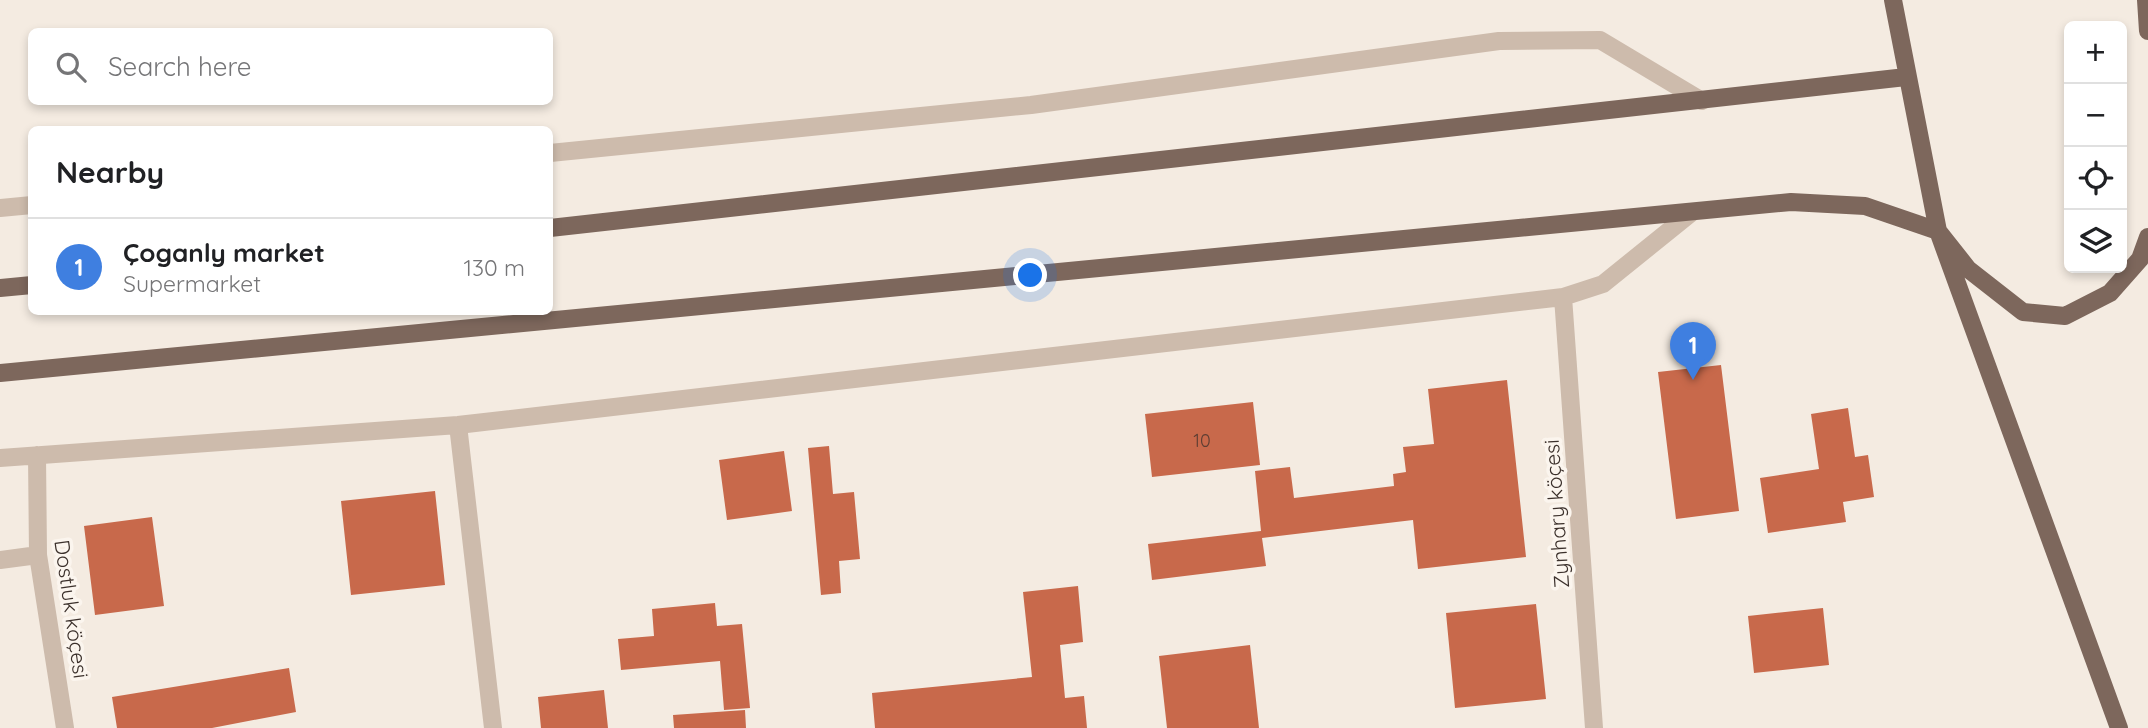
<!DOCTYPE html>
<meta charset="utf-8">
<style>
body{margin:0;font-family:Quicksand,sans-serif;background:#f6f6f6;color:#202124}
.controls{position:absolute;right:21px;top:21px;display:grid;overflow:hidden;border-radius:10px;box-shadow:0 4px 10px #0003}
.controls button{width:63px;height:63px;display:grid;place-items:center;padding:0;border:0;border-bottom:2px solid #e0e0e0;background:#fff;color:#202124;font:35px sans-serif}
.you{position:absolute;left:1031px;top:276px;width:24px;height:24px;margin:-18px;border:5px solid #fff;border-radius:50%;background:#1a73e8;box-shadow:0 0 0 10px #1a73e833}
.badge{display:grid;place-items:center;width:46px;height:46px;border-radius:50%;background:#1a73e8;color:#fff;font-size:23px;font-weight:700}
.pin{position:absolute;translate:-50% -58px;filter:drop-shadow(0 2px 4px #0008)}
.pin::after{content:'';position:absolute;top:37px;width:24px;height:21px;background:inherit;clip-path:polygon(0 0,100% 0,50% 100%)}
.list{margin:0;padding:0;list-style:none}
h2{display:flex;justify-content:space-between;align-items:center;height:91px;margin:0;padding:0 28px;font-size:30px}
h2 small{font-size:23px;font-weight:400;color:#757577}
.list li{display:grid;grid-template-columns:46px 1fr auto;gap:21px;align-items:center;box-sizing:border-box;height:98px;padding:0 28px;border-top:2px solid #e0e0e0}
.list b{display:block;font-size:26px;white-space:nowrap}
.list p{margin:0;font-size:23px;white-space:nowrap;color:#757577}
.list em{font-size:23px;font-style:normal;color:#757577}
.icon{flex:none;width:38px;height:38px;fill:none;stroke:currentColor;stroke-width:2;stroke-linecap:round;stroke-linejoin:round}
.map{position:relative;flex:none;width:2148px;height:728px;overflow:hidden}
.search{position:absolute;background:#fff;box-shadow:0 4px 10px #0003;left:28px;top:28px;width:525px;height:77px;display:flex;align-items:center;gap:18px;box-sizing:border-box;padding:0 24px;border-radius:10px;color:#757577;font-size:26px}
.panel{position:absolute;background:#fff;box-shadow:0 4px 10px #0003;left:28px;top:126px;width:525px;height:189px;border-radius:10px}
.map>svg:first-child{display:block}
</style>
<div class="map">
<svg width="2148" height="728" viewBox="0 0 2148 728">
<rect width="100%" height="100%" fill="#f4ebe1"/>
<path fill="#c8694b" d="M 1721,365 L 1739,511 L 1676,519 L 1658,372 Z
M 1507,380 L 1526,557 L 1418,569 L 1413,520 L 1262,538 L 1266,566 L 1152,580 L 1148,544 L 1261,531 L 1255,471 L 1290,467 L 1294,498 L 1394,486 L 1393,474 L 1406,472 L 1403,447 L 1434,444 L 1428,389 Z
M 1253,402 L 1260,465 L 1152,477 L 1145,414 Z
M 1848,408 L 1855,457 L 1868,455 L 1874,497 L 1843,502 L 1846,522 L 1768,533 L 1760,478 L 1819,469 L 1811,414 Z
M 829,446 L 833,494 L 854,492 L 860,559 L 839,561 L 841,593 L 821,595 L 808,448 Z
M 784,451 L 792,511 L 727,520 L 719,460 Z
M 435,491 L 445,585 L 351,595 L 341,501 Z
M 152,517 L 164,606 L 95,615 L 84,526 Z
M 1078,586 L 1083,642 L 1060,645 L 1065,698 L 1084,696 L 1087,728 L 875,728 L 872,693 L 1032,677 L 1023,592 Z
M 715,603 L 717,626 L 742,624 L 750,708 L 724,710 L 720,661 L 621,670 L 618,639 L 654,636 L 652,609 Z
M 1536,604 L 1546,699 L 1455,708 L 1446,613 Z
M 1823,608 L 1829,665 L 1754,673 L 1748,616 Z
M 1250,645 L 1259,728 L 1167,728 L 1159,656 Z
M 289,668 L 296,712 L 212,728 L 117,728 L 112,697 Z
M 604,690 L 608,728 L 541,728 L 538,697 Z
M 745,710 L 746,728 L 674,728 L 673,715 Z"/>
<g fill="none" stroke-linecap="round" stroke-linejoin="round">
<path stroke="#cdbbac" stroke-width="18" d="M 550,153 L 1031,105 L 1499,41 L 1600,40 L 1702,101
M 0,208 L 32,205
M 1563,297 L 1594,728
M 458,425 L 493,728
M 37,455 L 38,555 L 65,728
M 0,458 L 458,425 L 1563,297 L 1603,284 L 1691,213
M 0,560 L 38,555"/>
<path stroke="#7d675c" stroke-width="18" d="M 1893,0 L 1938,231 L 2119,728
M 2146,0 L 2148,31
M 550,228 L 1906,77
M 0,288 L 32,285
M 0,373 L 1791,202 L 1865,206 L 1938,231 L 1968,269 L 2023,312 L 2065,316 L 2110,293 L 2140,259 L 2148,237"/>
</g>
<g text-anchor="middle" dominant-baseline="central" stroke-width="7" stroke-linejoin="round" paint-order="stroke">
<g font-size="18" fill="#5e3e33">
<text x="1202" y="440">10</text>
</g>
<g font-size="21" fill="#3b302b" stroke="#fbf5ee">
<text transform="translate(1556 514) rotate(-94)">Zynhary köçesi</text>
<text transform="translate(72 609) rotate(82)">Dostluk köçesi</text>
</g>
</g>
</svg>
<div class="controls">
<button>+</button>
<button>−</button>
<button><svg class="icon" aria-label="locate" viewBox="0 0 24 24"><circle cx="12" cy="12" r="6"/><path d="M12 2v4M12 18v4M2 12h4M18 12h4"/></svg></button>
<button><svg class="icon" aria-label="layers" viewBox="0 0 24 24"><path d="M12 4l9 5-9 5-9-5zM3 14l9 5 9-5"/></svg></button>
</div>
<div class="you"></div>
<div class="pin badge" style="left:1693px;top:380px;background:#3f7fe0">1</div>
<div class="search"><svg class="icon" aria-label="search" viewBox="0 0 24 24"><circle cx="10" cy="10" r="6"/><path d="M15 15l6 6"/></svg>Search here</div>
<section class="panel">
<h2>Nearby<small></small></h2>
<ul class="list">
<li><span class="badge" style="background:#3f7fe0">1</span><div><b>Çoganly market</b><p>Supermarket</p></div><em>130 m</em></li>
</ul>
</section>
</div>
